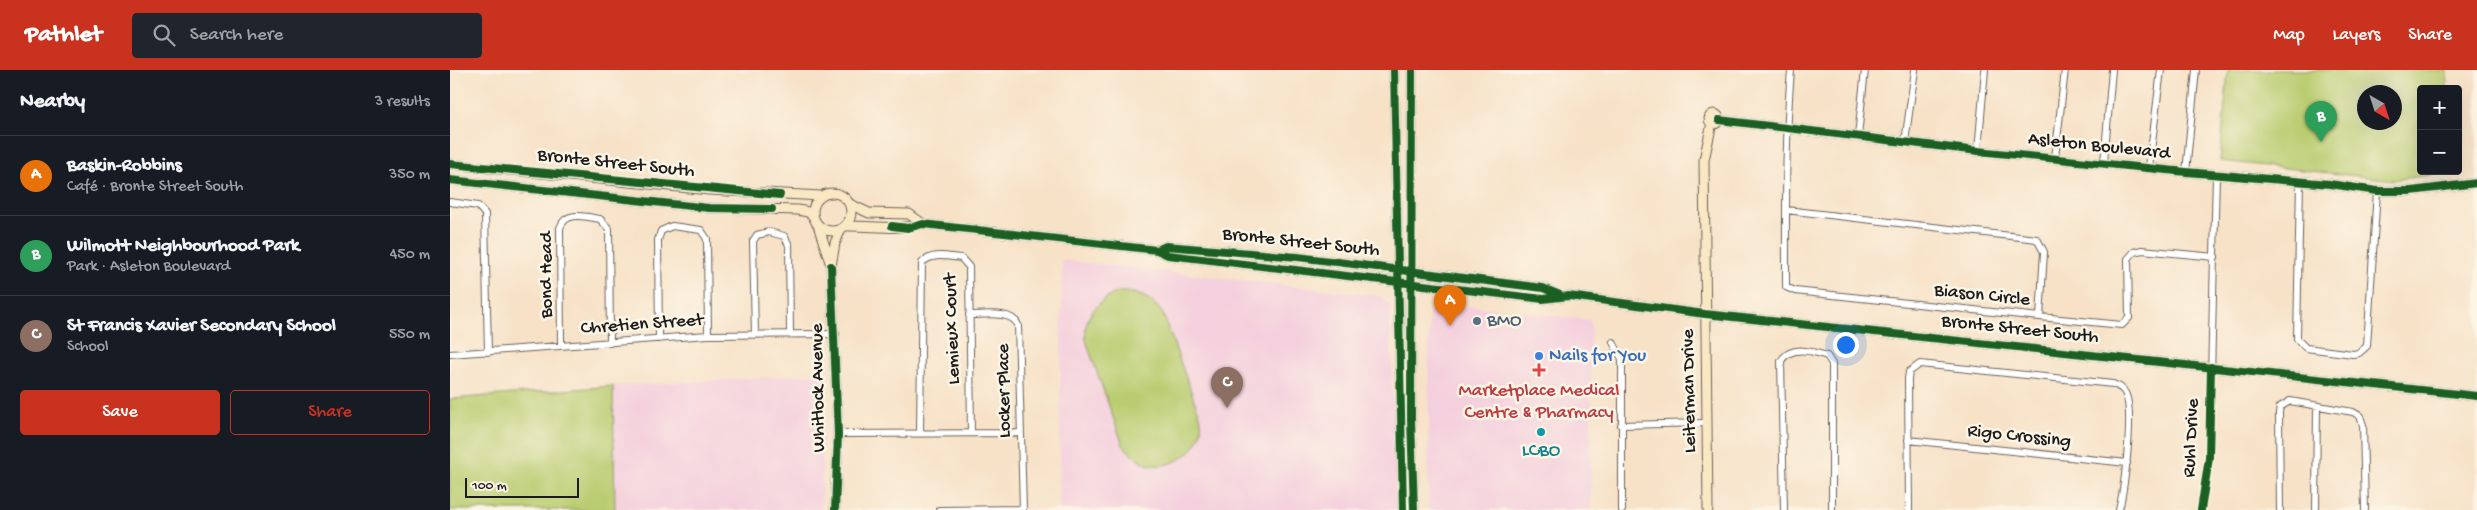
<!DOCTYPE html>
<meta charset="utf-8">
<style>
body{margin:0;font-family:"Gochi Hand",sans-serif;background:#20242c;color:#f1f3f6}
.controls{position:absolute;right:15px;top:15px;display:grid;overflow:hidden;border-radius:5px;box-shadow:0 5px 20px #0002}
.controls button{width:45px;height:45px;display:grid;place-items:center;padding:0;border:0;border-bottom:1px solid #363941;background:#171b24;color:#f1f3f6;font:25px sans-serif}
.compass{position:absolute;left:1907px;top:15px;width:45px;height:45px;border-radius:50%;background:#171b24;box-shadow:0 5px 20px #0002;rotate:141deg}
.scale{position:absolute;left:15px;bottom:12px;width:114px;box-sizing:border-box;padding-left:5px;border:2px solid #1c1c1c;border-top:0;font-size:14px;line-height:18px;white-space:nowrap;color:#1c1c1c;-webkit-text-stroke:4px #fcf5e5;paint-order:stroke}
.you{position:absolute;left:1395px;top:274px;width:18px;height:18px;margin:-12px;border:4px solid #fff;border-radius:50%;background:#1a73e8;box-shadow:0 0 0 8px #1a73e833}
.badge{display:grid;place-items:center;width:32px;height:32px;border-radius:50%;background:#c8321e;color:#fff;font-size:16px;font-weight:700}
.pin{position:absolute;translate:-50% -41px;filter:drop-shadow(0 1px 2px #0008)}
.pin::after{content:'';position:absolute;top:26px;width:18px;height:15px;background:inherit;clip-path:polygon(0 0,100% 0,50% 100%)}
.list{margin:0;padding:0;list-style:none}
h2{display:flex;justify-content:space-between;align-items:center;height:65px;margin:0;padding:0 20px;font-size:21px}
h2 small{font-size:16px;font-weight:400;color:#9ea1a6}
.list li{display:grid;grid-template-columns:32px 1fr auto;gap:15px;align-items:center;box-sizing:border-box;height:80px;padding:0 20px;border-top:1px solid #363941}
.list b{display:block;font-size:19px;white-space:nowrap}
.list p{margin:0;font-size:16px;white-space:nowrap;color:#9ea1a6}
.list em{font-size:16px;font-style:normal;color:#9ea1a6}
.actions{display:flex;gap:10px;padding:15px 20px}
.actions a{flex:1;padding:11px 0;border:1px solid #c8321e;border-radius:5px;text-align:center;font-size:18px;color:#c8321e}
.actions .main{background:#c8321e;color:#fff}
.icon{flex:none;width:28px;height:28px;fill:none;stroke:currentColor;stroke-width:2;stroke-linecap:round;stroke-linejoin:round}
.map{position:relative;flex:none;width:2027px;height:440px;overflow:hidden}
header{display:flex;align-items:center;gap:30px;box-sizing:border-box;height:70px;padding:0 25px;background:#c8321e;color:#fff}
header strong{font-size:24px}
nav{display:flex;gap:28px;margin-inline-start:auto;font-size:18px}
.search{width:350px;height:45px;background:#20242c;display:flex;align-items:center;gap:12px;box-sizing:border-box;padding:0 18px;border-radius:5px;color:#9ea1a6;font-size:19px}
main{display:flex}
aside{flex:1;background:#171b24}
.map>svg:first-child{display:block}
</style>
<header>
<strong>Pathlet</strong>
<div class="search"><svg class="icon" aria-label="search" viewBox="0 0 24 24"><circle cx="10" cy="10" r="6"/><path d="M15 15l6 6"/></svg>Search here</div>
<nav><a>Map</a><a>Layers</a><a>Share</a></nav>
</header>
<main>
<aside>
<h2>Nearby<small>3 results</small></h2>
<ul class="list">
<li><span class="badge" style="background:#e8710a">A</span><div><b>Baskin-Robbins</b><p>Café · Bronte Street South</p></div><em>350 m</em></li>
<li><span class="badge" style="background:#2e9e5b">B</span><div><b>Wilmott Neighbourhood Park</b><p>Park · Asleton Boulevard</p></div><em>450 m</em></li>
<li><span class="badge" style="background:#8d6e63">C</span><div><b>St Francis Xavier Secondary School</b><p>School</p></div><em>550 m</em></li>
</ul>
<div class="actions"><a class="main">Save</a><a>Share</a></div>
</aside>
<div class="map">
<svg width="2027" height="440" viewBox="0 0 2027 440">
<rect width="100%" height="100%" fill="#fcf5e5"/>
<filter id="ink" filterUnits="userSpaceOnUse"><feTurbulence type="fractalNoise" baseFrequency=".02" numOctaves="2"/><feDisplacementMap in="SourceGraphic" scale="10" xChannelSelector="R" yChannelSelector="G"/><feConvolveMatrix kernelMatrix="1 2 1 2 8 2 1 2 1" color-interpolation-filters="sRGB"/></filter>
<filter id="wash" filterUnits="userSpaceOnUse"><feTurbulence type="fractalNoise" baseFrequency=".0096" numOctaves="4" result="noise"/><feDisplacementMap in="SourceGraphic" scale="20" xChannelSelector="R" yChannelSelector="G"/><feGaussianBlur stdDeviation="1.12" result="paint"/><feColorMatrix in="noise" values="0 0 0 0 0 0 0 0 0 0 0 0 0 0 0 0 0 1.4 0 .05"/><feComposite in="paint" operator="in"/></filter>
<g filter="url(#wash)">
<rect width="100%" height="100%" fill="#f7e2c8"/>
<path fill="#f4cfdd" d="M 612,190 L 931,226 L 940,236 L 946,440 L 609,440 Z
M 989,232 L 1141,250 L 1141,440 L 978,440 L 979,241 Z
M 375,304 L 371,440 L 165,440 L 163,316 Z"/>
<path fill="#b9cc6f" stroke="#6a7446" fill-rule="evenodd" d="M 1778,0 L 1997,0 L 1997,19 L 1971,19 L 1971,101 L 1995,101 L 1995,103 L 1944,110 L 1770,91 ZM 1944,22 L 1944,52 L 1914,52 L 1914,22 Z
M 668,222 C 687,221 702,228 713,244 L 750,346 C 759,375 725,402 697,394 C 687,390 680,383 673,375 L 638,277 C 629,251 645,232 668,222 Z
M 163,316 L 165,440 L 0,440 L 0,329 Z"/>
</g>
<g filter="url(#ink)">
<g fill="none" stroke-linecap="round" stroke-linejoin="round">
<defs>
<path id="street" d="M 1408,66 L 1415,0
M 1455,72 L 1465,0
M 1528,81 L 1535,0
M 1605,88 L 1615,0
M 1654,92 L 1662,0
M 1699,97 L 1711,0
M 1736,102 L 1746,0
M 1850,112 L 1847,269 L 1856,278 L 1903,284 L 1909,283 L 1917,276 L 1927,121
M 0,132 L 28,136 L 35,144 L 38,282
M 1336,140 L 1587,169 L 1594,182 L 1590,247 L 1345,221 L 1336,217 C 1336,145 1335,72 1341,0
M 519,245 C 534,245 562,240 568,255 L 573,440
M 1590,247 L 1672,255 L 1679,248 L 1678,189 L 1684,182 L 1692,180 L 1765,187
M 305,265 L 303,171 L 307,165 L 319,162 L 334,166 L 339,175 L 340,264
M 209,269 L 208,170 L 211,161 L 222,156 L 251,160 L 257,169 L 258,265
M 1163,272 L 1172,289 L 1172,440
M 111,276 L 110,158 C 116,140 136,147 150,149 L 159,159 L 160,273
M 0,284 L 258,265 L 386,264
M 1171,355 L 1256,353
M 470,363 L 472,193 C 482,182 498,187 511,188 L 519,197 L 521,363
M 388,364 L 571,363
M 1458,370 L 1677,393
M 489,440 L 573,439
M 1334,440 L 1331,291 C 1341,275 1362,281 1377,286 L 1382,294 L 1382,440
M 1459,440 L 1458,309 L 1459,302 L 1470,294 L 1663,314 C 1668,316 1673,318 1675,323 C 1685,340 1674,419 1669,440
M 1751,440 L 1759,388 L 1766,105
M 1830,440 L 1829,342 L 1830,337 L 1840,331 L 1903,342 L 1910,346 L 1913,355 L 1915,440
M 1866,440 L 1867,336"/>
<path id="secondary" d="M 944,0 L 953,440
M 962,0 L 961,349 L 964,440
M1259 49a5 5 0 1 1 10 0a5 5 0 1 1-10 0Z
M 1269,50 L 1528,81 L 1736,102 L 1880,114 L 1927,121 L 1961,121 L 2027,113
M 0,94 L 259,120 L 371,126
M 0,110 L 259,138 L 348,140 L 358,142 L 363,146
M363 142a19 19 0 1 1 38 0a19 19 0 1 1-38 0Z
M 400,134 L 419,143 L 459,144 L 473,154
M 368,155 L 380,192
M 395,156 C 420,155 448,161 473,154 L 707,180 L 718,185 L 1093,229 L 1119,226 L 1255,244 L 2027,326
M 707,180 L 716,176 L 848,187 L 1093,218 L 1109,225
M 385,440 L 388,364 L 381,196 L 385,173 L 391,159
M 1258,440 L 1254,90 L 1262,53"/>
</defs>
<use href="#street" stroke="#696158" stroke-width="8"/>
<use href="#secondary" stroke="#696158" stroke-width="11"/>
<use href="#street" stroke="#fff" stroke-width="6"/>
<use href="#secondary" stroke="#fae7c3" stroke-width="9"/>
<defs>
<path id="cycleway" d="M 944,0 L 953,440
M 962,0 L 961,349 L 964,440
M 1269,50 L 1528,81 L 1736,102 L 1880,114 L 1927,121 L 1961,121 L 2027,113
M 0,94 L 330,125
M 0,110 L 259,138 L 322,139
M 442,156 L 458,158 L 473,154 L 707,180 L 718,185 L 1093,229 L 1119,226 L 1255,244 L 2027,326
M 707,180 L 716,176 L 848,187 L 1093,218 L 1110,225
M 381,196 L 388,364 L 385,440
M 1751,440 L 1759,388 L 1761,297"/>
</defs>
<use href="#cycleway" stroke="#fcf5e5" stroke-width="11"/>
<use href="#cycleway" stroke="#1b5e20" stroke-width="8"/>
</g>
</g>
<circle fill="#5c6f8a" stroke="#fcf5e5" stroke-width="2" cx="1027" cy="251" r="5"/>
<circle fill="#3f7fe0" stroke="#fcf5e5" stroke-width="2" cx="1089" cy="286" r="5"/>
<path fill="#e0444e" stroke="#fcf5e5" stroke-width="2" d="M1086.5 292.5h5v5h5v5h-5v5h-5v-5h-5v-5h5z"/>
<circle fill="#0f9aa8" stroke="#fcf5e5" stroke-width="2" cx="1091" cy="362" r="5"/>
<g text-anchor="middle" dominant-baseline="central" stroke-width="5" stroke-linejoin="round" paint-order="stroke">
<g font-size="19" fill="#1c1c1c" stroke="#fcf5e5">
<text transform="translate(1649 77) rotate(6)">Asleton Boulevard</text>
<text transform="translate(166 94) rotate(6)">Bronte Street South</text>
<text transform="translate(851 173) rotate(6)">Bronte Street South</text>
<text transform="translate(97 205) rotate(-90)">Bond Head</text>
<text transform="translate(1532 226) rotate(6)">Biason Circle</text>
<text transform="translate(192 255) rotate(-4)">Chretien Street</text>
<text transform="translate(503 259) rotate(-92)">Lemieux Court</text>
<text transform="translate(1570 260) rotate(6)">Bronte Street South</text>
<text transform="translate(369 318) rotate(-91)">Whitlock Avenue</text>
<text transform="translate(555 321) rotate(-91)">Locker Place</text>
<text transform="translate(1240 321) rotate(-91)">Leiterman Drive</text>
<text transform="translate(1569 367) rotate(6)">Rigo Crossing</text>
<text transform="translate(1742 368) rotate(-87)">Ruhl Drive</text>
</g>
<g font-size="19" fill="#4e5e75" stroke="#fcf5e5" text-anchor="start">
<text x="1037" y="251">BMO</text>
</g>
<g font-size="19" fill="#366cbe" stroke="#fcf5e5" text-anchor="start">
<text x="1099" y="286">Nails for You</text>
</g>
<g font-size="19" fill="#be3a42" stroke="#fcf5e5">
<text x="1089" y="321">Marketplace Medical<tspan x="1089" dy="22">Centre &amp; Pharmacy</tspan></text>
</g>
<g font-size="19" fill="#0d838f" stroke="#fcf5e5">
<text x="1091" y="381">LCBO</text>
</g>
</g>
</svg>
<div class="controls">
<button>+</button>
<button>−</button>
</div>
<svg class="compass" viewBox="-18 -18 36 36"><path d="M0-13l5 13h-10z" fill="#e53935"/><path d="M0 13l5-13h-10z" fill="#9ea1a6"/></svg>
<div class="scale">100 m</div>
<div class="you"></div>
<div class="pin badge" style="left:1000px;top:256px;background:#e8710a">A</div>
<div class="pin badge" style="left:1871px;top:72px;background:#2e9e5b">B</div>
<div class="pin badge" style="left:777px;top:338px;background:#8d6e63">C</div>
</div>
</main>
